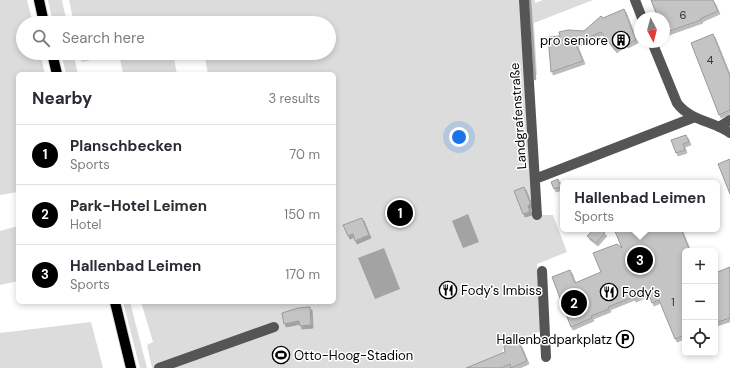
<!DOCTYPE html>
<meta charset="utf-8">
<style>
body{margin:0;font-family:"DM Sans",sans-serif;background:#f7f7f7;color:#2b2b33}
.controls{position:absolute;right:12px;bottom:12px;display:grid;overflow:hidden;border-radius:6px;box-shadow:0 2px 6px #0003}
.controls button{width:36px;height:36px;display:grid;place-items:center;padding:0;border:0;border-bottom:1px solid #e1e1e2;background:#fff;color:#2b2b33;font:20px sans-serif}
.compass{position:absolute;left:634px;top:12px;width:36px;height:36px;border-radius:50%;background:#fff;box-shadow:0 2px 6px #0003;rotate:173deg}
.you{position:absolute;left:459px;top:137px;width:14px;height:14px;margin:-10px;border:3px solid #fff;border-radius:50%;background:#1a73e8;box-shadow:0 0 0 6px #1a73e833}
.badge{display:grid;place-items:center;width:26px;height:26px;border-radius:50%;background:#000;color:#fff;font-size:13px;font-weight:700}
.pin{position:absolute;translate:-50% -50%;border:2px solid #fff;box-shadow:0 1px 4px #0006}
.popup{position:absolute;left:560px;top:180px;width:160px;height:52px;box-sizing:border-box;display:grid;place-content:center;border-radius:6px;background:#fff;filter:drop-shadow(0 1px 3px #0005);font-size:13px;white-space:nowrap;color:#7c7c81}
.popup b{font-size:15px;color:#2b2b33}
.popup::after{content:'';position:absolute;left:50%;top:100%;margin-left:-8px;border:8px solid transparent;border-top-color:#fff}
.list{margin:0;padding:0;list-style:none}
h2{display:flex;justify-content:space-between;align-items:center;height:52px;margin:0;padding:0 16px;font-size:17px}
h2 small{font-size:13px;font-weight:400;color:#7c7c81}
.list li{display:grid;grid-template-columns:26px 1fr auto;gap:12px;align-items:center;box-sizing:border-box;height:60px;padding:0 16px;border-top:1px solid #e1e1e2}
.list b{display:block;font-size:15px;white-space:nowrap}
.list p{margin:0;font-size:13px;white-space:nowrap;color:#7c7c81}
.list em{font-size:13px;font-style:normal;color:#7c7c81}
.icon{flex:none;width:22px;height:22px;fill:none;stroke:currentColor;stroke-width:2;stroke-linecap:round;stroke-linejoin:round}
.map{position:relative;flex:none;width:730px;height:368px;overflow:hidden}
.search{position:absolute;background:#fff;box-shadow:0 2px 6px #0003;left:16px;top:16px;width:320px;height:44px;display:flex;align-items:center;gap:10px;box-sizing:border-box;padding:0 14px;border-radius:22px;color:#7c7c81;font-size:15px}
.panel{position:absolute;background:#fff;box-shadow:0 2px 6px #0003;left:16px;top:72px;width:320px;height:232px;border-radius:6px}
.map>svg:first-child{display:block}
</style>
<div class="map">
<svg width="730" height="368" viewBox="0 0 730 368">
<defs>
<filter id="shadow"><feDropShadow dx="2" dy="3" stdDeviation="0" flood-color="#0004"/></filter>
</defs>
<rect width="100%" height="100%" fill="#fff"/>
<path fill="#dcdcdc" d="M 0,0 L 27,0 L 33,23 L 23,23 L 23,53 L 40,53 L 45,74 L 18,74 L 18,197 L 17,192 L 0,195 Z
M 48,0 L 62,0 L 67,23 L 53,23 Z
M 69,0 L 535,0 L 535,3 L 543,0 L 593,0 L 534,23 L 537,75 L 524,74 L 535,215 L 553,215 L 567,252 L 537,264 L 541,331 L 504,346 L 502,353 L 465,368 L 152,368 L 147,345 L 153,342 L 141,302 L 334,302 L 334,74 L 208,74 L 204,53 L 329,53 L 329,23 L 74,23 Z
M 61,53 L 73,53 L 78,74 L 66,74 Z
M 80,53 L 173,53 L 177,74 L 123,74 L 119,54 L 82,62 Z
M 18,226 L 18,281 L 0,285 L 0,231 Z
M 123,302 L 130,302 L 147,368 L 140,368 Z
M 91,322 L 103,368 L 0,368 L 0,333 Z"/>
<path fill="#a3a3a3" d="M 468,214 L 479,242 L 463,248 L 452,221 Z
M 384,248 L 400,289 L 375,299 L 358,258 Z"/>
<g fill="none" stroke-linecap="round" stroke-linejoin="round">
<path stroke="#a3a3a3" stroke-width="2.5" d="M 530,0 L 535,79"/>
</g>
<path fill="#c4c4c4" stroke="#999" filter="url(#shadow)" d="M 651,0 L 713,0 L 718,11 L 700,19 L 701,20 L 664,33 L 664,18 L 658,18 Z
M 624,9 L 636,40 L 626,45 L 625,42 L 615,50 L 601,32 L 576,44 L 583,61 L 551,72 L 548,37 L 560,36 L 559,32 L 568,30 L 584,31 L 601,16 L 603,18 Z
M 713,34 L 730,76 L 730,110 L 719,115 L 691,43 Z
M 686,135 L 689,142 L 683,144 L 685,150 L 676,153 L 671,140 Z
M 730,159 L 730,194 L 718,164 Z
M 558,179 L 561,187 L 554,189 L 551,182 Z
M 524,187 L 530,202 L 530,205 L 528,206 L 530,212 L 523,214 L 514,191 Z
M 362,218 L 369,235 L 355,241 L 353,234 L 348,236 L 343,225 Z
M 594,229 L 600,229 L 605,233 L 596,243 L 587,236 Z
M 614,229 L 681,229 L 690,251 L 685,251 L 685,335 L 675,339 L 659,300 L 652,303 L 648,293 L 634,299 L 633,297 L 608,307 L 609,309 L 591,316 L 592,318 L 571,327 L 552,277 L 570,270 L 575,283 L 601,272 L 593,253 L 617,244 L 622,248 Z
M 730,267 L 730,318 L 715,323 L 715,273 Z
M 310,307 L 311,325 L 300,326 L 299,321 L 284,324 L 282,313 L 298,308 Z
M 517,340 L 518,345 L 520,344 L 527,361 L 511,368 L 510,364 L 501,368 L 466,368 L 505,352 L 504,346 Z"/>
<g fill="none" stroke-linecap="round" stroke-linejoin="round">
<defs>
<path id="major" d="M 39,0 L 44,23
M 52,53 L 57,74
M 115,302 L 131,368"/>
</defs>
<use href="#major" stroke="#dbdbdb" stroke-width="12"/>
<path stroke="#555" stroke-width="10" d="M 524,0 L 537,215
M 635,0 L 642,18
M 652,42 L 677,103 C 690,121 714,121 730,133
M 719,127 L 730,120
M 535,179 L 695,117
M 542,271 L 546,357
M 159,368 L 274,327"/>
<use href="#major" stroke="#000" stroke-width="10"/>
</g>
<defs>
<symbol id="building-ring" viewBox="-11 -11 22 22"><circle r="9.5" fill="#fff" stroke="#000" stroke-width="1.5"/><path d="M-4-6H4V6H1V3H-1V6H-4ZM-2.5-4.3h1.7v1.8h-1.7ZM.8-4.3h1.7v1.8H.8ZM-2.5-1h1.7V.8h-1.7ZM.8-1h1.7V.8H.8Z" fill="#000"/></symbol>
<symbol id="restaurant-ring" viewBox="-11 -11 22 22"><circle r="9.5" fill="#fff" stroke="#000" stroke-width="1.5"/><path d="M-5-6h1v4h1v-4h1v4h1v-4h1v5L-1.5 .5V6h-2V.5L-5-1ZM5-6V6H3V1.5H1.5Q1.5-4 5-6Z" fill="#000"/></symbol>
<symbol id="parking-ring" viewBox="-11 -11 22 22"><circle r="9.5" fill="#fff" stroke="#000" stroke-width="1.5"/><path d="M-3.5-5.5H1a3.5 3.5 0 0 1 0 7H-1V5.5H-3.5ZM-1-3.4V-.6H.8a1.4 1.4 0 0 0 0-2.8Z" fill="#000"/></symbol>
<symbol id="stadium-ring" viewBox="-11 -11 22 22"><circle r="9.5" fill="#fff" stroke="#000" stroke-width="1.5"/><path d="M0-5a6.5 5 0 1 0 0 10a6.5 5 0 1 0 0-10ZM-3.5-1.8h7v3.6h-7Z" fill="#000"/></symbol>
</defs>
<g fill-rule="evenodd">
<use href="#building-ring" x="611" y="30" width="20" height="20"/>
<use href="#restaurant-ring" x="438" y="280" width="20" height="20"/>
<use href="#restaurant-ring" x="599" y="282" width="20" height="20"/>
<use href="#parking-ring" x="615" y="329" width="20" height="20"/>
<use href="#stadium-ring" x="271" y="345" width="20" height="20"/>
</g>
<g text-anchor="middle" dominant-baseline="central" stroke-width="3" stroke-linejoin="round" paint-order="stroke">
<g font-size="11" fill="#313131">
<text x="683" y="15">6</text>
<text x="710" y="60">4</text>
<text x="673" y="302">1</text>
</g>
<g font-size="13" fill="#000" stroke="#fff" text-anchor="start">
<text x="608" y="40" text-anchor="end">pro seniore</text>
<text x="461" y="290">Fody's Imbiss</text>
<text x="622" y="292">Fody's</text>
<text x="612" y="339" text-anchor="end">Hallenbadparkplatz</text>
<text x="294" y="355">Otto-Hoog-Stadion</text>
</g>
<g font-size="13" fill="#000" stroke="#fff">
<text transform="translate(518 116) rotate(-94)">Landgrafenstraße</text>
</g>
</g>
</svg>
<div class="controls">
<button>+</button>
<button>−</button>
<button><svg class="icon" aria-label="locate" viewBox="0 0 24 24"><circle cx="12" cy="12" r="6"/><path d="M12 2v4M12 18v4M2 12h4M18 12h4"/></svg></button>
</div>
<svg class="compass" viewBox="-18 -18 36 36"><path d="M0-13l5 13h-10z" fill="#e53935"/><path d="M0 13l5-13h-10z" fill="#7c7c81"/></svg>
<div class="you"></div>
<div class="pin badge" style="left:400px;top:213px">1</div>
<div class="pin badge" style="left:574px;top:303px">2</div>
<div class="pin badge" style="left:640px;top:260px">3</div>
<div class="popup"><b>Hallenbad Leimen</b>Sports</div>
<div class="search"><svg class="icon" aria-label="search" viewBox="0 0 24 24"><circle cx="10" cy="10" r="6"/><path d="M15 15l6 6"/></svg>Search here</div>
<section class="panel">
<h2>Nearby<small>3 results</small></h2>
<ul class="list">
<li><span class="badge">1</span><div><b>Planschbecken</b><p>Sports</p></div><em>70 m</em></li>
<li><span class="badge">2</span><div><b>Park-Hotel Leimen</b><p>Hotel</p></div><em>150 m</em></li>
<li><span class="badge">3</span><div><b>Hallenbad Leimen</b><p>Sports</p></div><em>170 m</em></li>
</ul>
</section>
</div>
